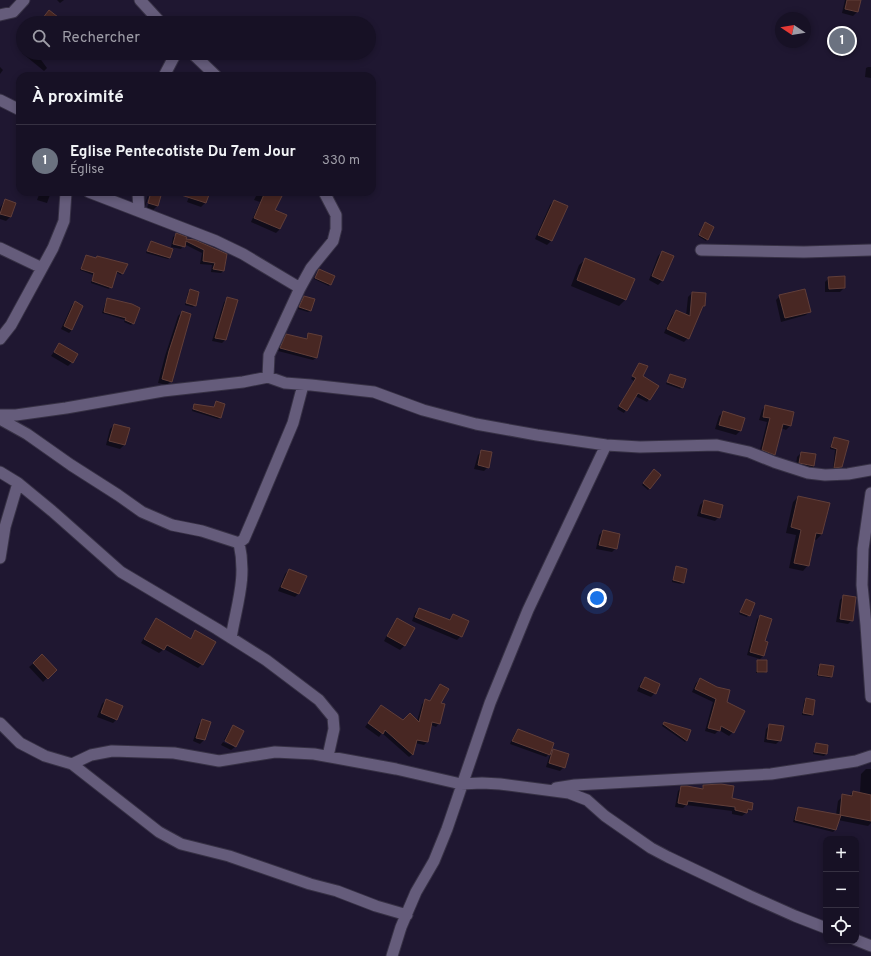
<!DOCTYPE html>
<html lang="fr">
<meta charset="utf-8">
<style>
body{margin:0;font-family:Overpass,sans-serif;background:#241f32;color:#f1f3f6}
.controls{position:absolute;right:12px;bottom:12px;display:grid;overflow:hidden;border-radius:8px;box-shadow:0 2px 6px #0003}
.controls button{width:36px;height:36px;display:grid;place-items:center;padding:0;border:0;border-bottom:1px solid #363142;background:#171125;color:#f1f3f6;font:20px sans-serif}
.compass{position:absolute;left:775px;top:12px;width:36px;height:36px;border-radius:50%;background:#171125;box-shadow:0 2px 6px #0003;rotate:282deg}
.you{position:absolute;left:597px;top:598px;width:14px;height:14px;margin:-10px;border:3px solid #fff;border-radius:50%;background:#1a73e8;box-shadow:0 0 0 6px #1a73e833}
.badge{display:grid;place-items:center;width:26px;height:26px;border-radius:50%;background:#db2777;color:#fff;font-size:13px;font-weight:700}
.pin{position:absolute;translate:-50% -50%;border:2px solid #fff;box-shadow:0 1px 4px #0006}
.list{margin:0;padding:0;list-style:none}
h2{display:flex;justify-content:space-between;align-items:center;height:52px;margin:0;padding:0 16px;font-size:17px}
h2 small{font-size:13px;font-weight:400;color:#9e9da7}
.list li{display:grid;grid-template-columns:26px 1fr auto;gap:12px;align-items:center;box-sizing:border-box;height:72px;padding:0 16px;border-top:1px solid #363142}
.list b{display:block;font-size:15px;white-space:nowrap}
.list p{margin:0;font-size:13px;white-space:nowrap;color:#9e9da7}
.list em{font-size:13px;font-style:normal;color:#9e9da7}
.icon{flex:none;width:22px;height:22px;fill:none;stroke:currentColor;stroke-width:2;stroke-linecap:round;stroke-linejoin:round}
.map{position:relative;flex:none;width:871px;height:956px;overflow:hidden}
.search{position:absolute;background:#171125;box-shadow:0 2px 6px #0003;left:16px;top:16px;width:360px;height:44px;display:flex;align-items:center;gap:10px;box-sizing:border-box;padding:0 14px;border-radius:22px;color:#9e9da7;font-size:15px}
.panel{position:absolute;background:#171125;box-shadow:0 2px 6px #0003;left:16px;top:72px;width:360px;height:124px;border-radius:12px}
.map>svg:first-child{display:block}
</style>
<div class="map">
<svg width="871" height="956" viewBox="0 0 871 956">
<rect width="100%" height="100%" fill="#1f1731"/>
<path fill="#0007" d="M 57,0 L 64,0 L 60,3 Z
M 845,0 L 860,0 L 857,12 L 853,16 L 842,13 Z
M 23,52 L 23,53 L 36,53 L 47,68 L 44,71 L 22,53 Z
M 114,53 L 120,53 L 117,56 Z
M 0,67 L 3,70 L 0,74 Z
M 868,67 L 871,67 L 871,78 L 865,77 L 866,68 Z
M 40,192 L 51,192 L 47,203 L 37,200 Z
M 149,192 L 150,192 L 145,207 L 144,207 Z
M 152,192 L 161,192 L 157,206 L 153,210 L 147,208 Z
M 191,192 L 209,192 L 205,203 L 201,207 L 187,202 Z
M 258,192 L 283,192 L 274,210 L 280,229 L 276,233 L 251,222 L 260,202 L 254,200 Z
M 338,192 L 350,192 L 346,196 Z
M 5,200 L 10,217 L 6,221 L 0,219 L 0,208 Z
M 554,201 L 551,241 L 547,245 L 535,239 L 550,205 Z
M 705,223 L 707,239 L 706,241 L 698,236 Z
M 176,235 L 185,240 L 226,255 L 223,271 L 221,273 L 211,272 L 212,265 L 200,264 L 202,253 L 184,244 L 181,249 L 171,247 L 173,237 Z
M 151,242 L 169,258 L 168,259 L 146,253 Z
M 662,252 L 662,281 L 658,285 L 649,280 L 658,256 Z
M 86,256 L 95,259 L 97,257 L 127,265 L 121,275 L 116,272 L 109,289 L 91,283 L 93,275 L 80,270 Z
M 586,259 L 625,300 L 619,306 L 571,286 L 579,265 Z
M 318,272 L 330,284 L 329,286 L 314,279 Z
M 829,278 L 844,288 L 840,292 L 825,292 L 825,282 Z
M 190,290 L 195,305 L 193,307 L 185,305 L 188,292 Z
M 692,293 L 705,294 L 704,306 L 701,309 L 688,338 L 684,342 L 664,333 L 672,315 L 676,311 L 686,316 L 688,297 Z
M 780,296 L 810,311 L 806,315 L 781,322 L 776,300 Z
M 304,297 L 310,311 L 308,312 L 298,309 Z
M 108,299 L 133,323 L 131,325 L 124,322 L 125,320 L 102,313 L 106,301 Z
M 227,299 L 225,340 L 222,343 L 212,341 L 224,302 Z
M 75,302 L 72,330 L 69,333 L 61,329 L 72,305 Z
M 182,312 L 171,381 L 167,385 L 158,383 L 165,356 L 178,316 Z
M 308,334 L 316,358 L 313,360 L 278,351 L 284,338 L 287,335 L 305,340 Z
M 59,345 L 72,362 L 68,366 L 51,356 Z
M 637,367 L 642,377 L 649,399 L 647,402 L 635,396 L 624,413 L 617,409 L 634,381 L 631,379 Z
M 671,375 L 682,387 L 680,389 L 666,384 Z
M 216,402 L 220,418 L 218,419 L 192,411 L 194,406 L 213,408 Z
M 766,406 L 793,412 L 790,426 L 786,430 L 781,428 L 774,454 L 770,458 L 759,454 L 767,422 L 759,420 L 762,410 Z
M 723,412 L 744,419 L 740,431 L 736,435 L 715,429 L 719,416 Z
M 114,425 L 129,429 L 124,445 L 120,449 L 106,445 L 110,429 Z
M 834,438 L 848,442 L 841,467 L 840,469 L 833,469 L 835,450 L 830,449 L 832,440 Z
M 482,451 L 488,467 L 484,471 L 474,469 L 478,455 Z
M 801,453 L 814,466 L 810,469 L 796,466 L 797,457 Z
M 652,472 L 650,488 L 648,490 L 642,485 Z
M 798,497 L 822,534 L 816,540 L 814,539 L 808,565 L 803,571 L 789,568 L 796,535 L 786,533 L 793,502 Z
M 704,501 L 719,517 L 715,521 L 697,516 L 700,505 Z
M 603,531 L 616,548 L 612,552 L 596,549 L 599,535 Z
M 677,567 L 683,582 L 681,584 L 672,582 L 675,569 Z
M 289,570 L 299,593 L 295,597 L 278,591 L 285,574 Z
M 844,596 L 852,620 L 848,624 L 836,622 L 840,600 Z
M 746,600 L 754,604 L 747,617 L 739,614 Z
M 419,609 L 448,620 L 453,615 L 461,636 L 457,640 L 412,621 L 415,613 Z
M 760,616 L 763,642 L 763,656 L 760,659 L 747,655 L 757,619 Z
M 156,620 L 190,639 L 196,631 L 202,664 L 198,668 L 164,649 L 159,653 L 141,643 L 152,624 Z
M 397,620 L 413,629 L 404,646 L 400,650 L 384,641 L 393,624 Z
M 42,656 L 55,670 L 43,682 L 29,667 Z
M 758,661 L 766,671 L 764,673 L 756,673 L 756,663 Z
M 820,665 L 831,676 L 830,678 L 817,676 L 818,667 Z
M 645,678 L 655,693 L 651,697 L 637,691 L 641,682 Z
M 700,680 L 726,702 L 733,732 L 729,736 L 719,730 L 715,734 L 705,731 L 713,702 L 692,692 L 696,683 Z
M 440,685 L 439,723 L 436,727 L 431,725 L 427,742 L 424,745 L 415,743 L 413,754 L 409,757 L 382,733 L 379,737 L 365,727 L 381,706 L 403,721 L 417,721 L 422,704 L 425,701 L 429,702 Z
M 806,699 L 812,715 L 810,716 L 802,715 L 804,701 Z
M 106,700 L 117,719 L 113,723 L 97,717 L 102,704 Z
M 203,720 L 210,722 L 204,740 L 200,744 L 193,741 L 199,724 Z
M 664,723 L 689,731 L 686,741 L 685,742 L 662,726 Z
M 770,725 L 780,740 L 776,744 L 764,742 L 766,729 Z
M 233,727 L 235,746 L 224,740 L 229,731 Z
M 518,730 L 549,754 L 546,757 L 510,744 L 515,733 Z
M 223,742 L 235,747 L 231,750 L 221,745 Z
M 816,744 L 827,746 L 826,754 L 824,756 L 813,754 L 815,746 Z
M 554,750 L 564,767 L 560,771 L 546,767 L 550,754 Z
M 866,769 L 871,769 L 871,823 L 868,826 L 838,820 L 836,829 L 833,832 L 793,822 L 796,811 L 799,809 L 836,815 L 838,801 L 843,796 L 849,796 L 853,792 L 860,793 L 861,774 Z
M 704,786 L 731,799 L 751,809 L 742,816 L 732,814 L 732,811 L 686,805 L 683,808 L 675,807 L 678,791 L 682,787 L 700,790 Z"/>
<path fill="#482723" stroke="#603e39" d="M 847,0 L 861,0 L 858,12 L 845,9 Z
M 49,10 L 58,17 L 53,23 L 39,23 Z
M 151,192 L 162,192 L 158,206 L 148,203 Z
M 178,192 L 210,192 L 206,203 L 178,194 Z
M 265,192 L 284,192 L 275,210 L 287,215 L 280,229 L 254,218 Z
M 5,199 L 16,203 L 11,217 L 0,214 Z
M 554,200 L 568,206 L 552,241 L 538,235 Z
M 705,222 L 714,227 L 708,240 L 699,235 Z
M 176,233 L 187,237 L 186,239 L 195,240 L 227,254 L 224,271 L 213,269 L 215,263 L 203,261 L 204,250 L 186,241 L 185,247 L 173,244 Z
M 151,241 L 173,249 L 170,258 L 147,251 Z
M 662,251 L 674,256 L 663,281 L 652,276 Z
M 86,255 L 96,258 L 97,256 L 128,264 L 123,274 L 117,271 L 112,288 L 92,281 L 94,273 L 81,269 Z
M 585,258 L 635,279 L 626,300 L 577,280 Z
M 319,269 L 335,276 L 331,285 L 315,278 Z
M 845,276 L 845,288 L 829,289 L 828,277 Z
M 190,289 L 199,292 L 196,306 L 186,303 Z
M 805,289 L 811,312 L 785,318 L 779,295 Z
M 692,292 L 706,293 L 705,306 L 703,306 L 689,339 L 667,329 L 676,310 L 690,316 Z
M 304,296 L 315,299 L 311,311 L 299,307 Z
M 227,297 L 238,300 L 226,340 L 215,338 Z
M 107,298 L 132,304 L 140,308 L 134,324 L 125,320 L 126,318 L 104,312 Z
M 75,301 L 83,306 L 72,330 L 64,326 Z
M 182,311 L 191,314 L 172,382 L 162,379 L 169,351 Z
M 308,333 L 322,336 L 317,358 L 280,348 L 286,334 L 307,339 Z
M 59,343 L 78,354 L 73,363 L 54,352 Z
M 639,363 L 648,366 L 643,376 L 659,386 L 650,400 L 638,393 L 627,411 L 619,406 L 636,378 L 632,376 Z
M 670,374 L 686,379 L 683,388 L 667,382 Z
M 216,401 L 225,404 L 221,418 L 193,409 L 194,404 L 214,407 Z
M 765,405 L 794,412 L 791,426 L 783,424 L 775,455 L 762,450 L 770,418 L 763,417 Z
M 723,411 L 745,418 L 741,431 L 719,425 Z
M 114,424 L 130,428 L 125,445 L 109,441 Z
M 834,437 L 849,441 L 842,467 L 834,468 L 837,449 L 831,447 Z
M 481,450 L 492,452 L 489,468 L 478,465 Z
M 801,452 L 816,454 L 814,466 L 799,463 Z
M 654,469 L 661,475 L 650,489 L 643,483 Z
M 798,496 L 830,503 L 822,534 L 816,533 L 809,566 L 794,563 L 801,530 L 791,527 Z
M 704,500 L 723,505 L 720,518 L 701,513 Z
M 603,530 L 620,534 L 617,549 L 599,545 Z
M 676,566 L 687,569 L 684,583 L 673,580 Z
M 289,569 L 307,576 L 299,594 L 281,587 Z
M 843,595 L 856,597 L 853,621 L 840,619 Z
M 746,599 L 755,603 L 750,616 L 740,612 Z
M 419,608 L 450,620 L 453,614 L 469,621 L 462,637 L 415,617 Z
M 760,615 L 772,619 L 765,641 L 768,642 L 764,656 L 750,652 Z
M 156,618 L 191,639 L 195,630 L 216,642 L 203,665 L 167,645 L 164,650 L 144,639 Z
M 397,618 L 415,628 L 405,646 L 387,636 Z
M 42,654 L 57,670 L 48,679 L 33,663 Z
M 757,660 L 767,660 L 767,672 L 757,672 Z
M 820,664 L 834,666 L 832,677 L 818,675 Z
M 645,677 L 660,684 L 656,694 L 640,687 Z
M 700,678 L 717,687 L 730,690 L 727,702 L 745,711 L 734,733 L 721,726 L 720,731 L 708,728 L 716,699 L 695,689 Z
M 440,684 L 449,689 L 441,703 L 445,704 L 440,724 L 432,722 L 428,742 L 417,740 L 413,755 L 385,730 L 383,734 L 368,723 L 381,705 L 403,720 L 410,713 L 419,722 L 425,699 L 430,701 Z
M 806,698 L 815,700 L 813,715 L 803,713 Z
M 106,699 L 123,706 L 117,720 L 101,713 Z
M 202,719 L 211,722 L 205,740 L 196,738 Z
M 664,722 L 691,730 L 687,741 L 663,724 Z
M 769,724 L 784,726 L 781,741 L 767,739 Z
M 233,725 L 244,731 L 236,747 L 225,741 Z
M 518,729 L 554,743 L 550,755 L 512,741 Z
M 816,743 L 828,745 L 827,754 L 814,752 Z
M 553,749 L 569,754 L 565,768 L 549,763 Z
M 721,784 L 734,786 L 732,798 L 753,803 L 752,810 L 748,809 L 747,813 L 735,810 L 735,807 L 688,801 L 687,805 L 678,803 L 681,786 L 687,786 L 703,789 L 703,785 Z
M 853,791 L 871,795 L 871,821 L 840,815 L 842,794 L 852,796 Z
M 798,807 L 841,815 L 836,830 L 795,820 Z"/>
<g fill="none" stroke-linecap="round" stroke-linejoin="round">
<defs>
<path id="minor" d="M 140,0 L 161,23
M 0,15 L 13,12 L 24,0
M 192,53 L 216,76
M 164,76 L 176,53
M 0,100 L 20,110
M 89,192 L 216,241 L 243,254 L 300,288
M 138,192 L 139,211
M 0,248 L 42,268
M 701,250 L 804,252 L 871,250
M 0,339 L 11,325 L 53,248 L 64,221 L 66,192
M 268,377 L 269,355 L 300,288 L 311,268 L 333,241 L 336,229 L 336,215 L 324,192
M 0,415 L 16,415 L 66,408 L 163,391 L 243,382 L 268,377 L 285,383 L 311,385 L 374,392 L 423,410 L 476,424 L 537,435 L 606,445 L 640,447 L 717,445 L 749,452 L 774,462 L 808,473 L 825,475 L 848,474 L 871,470
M 0,419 L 27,434 L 71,465 L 118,495 L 142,512 L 172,525 L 202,531 L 239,543
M 0,472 L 18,483 L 52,511 L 121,572 L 217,629 L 266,660 L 319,700 L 333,717 L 334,729 L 328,756
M 871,493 L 863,549 L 862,585 L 866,625 L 871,697
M 239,543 L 244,539 L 256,511 L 293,423 L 303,385
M 0,558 L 5,527 L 18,483
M 231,638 C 237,603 247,578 239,543
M 0,723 L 20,743 L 45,756 L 72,764 L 159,832 L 181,844 L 229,856 L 310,884 L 337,891 L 376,906 L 407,915
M 72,764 L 91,755 L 112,751 L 174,753 L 219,761 L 275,752 L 314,754 L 396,769 L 461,784 L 482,783 L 500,784 L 569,793 L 587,800 L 605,816 L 651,848 L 668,857 L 750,896 L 795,916 L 826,928
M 556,788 L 575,785 L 771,774 L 856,761 L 871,756
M 856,940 L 871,946
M 392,956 L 401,927 L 416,892 L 434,861 L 447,829 L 490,703 L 528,610 L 606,445"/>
</defs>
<use href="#minor" stroke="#373145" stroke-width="13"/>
<use href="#minor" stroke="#655c7b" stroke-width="11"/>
</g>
</svg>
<div class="controls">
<button>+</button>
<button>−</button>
<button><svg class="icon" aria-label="locate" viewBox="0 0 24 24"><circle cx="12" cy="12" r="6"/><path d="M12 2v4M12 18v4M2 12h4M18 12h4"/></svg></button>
</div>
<svg class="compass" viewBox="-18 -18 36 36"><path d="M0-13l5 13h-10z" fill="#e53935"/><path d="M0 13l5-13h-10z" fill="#9e9da7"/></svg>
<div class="you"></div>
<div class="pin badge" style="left:842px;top:41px;background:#6b7280">1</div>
<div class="search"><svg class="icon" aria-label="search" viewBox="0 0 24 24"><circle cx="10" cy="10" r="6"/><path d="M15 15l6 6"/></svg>Rechercher</div>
<section class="panel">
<h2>À proximité<small></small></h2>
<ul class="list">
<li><span class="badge" style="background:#6b7280">1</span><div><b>Eglise Pentecotiste Du 7em Jour</b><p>Église</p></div><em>330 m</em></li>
</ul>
</section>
</div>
